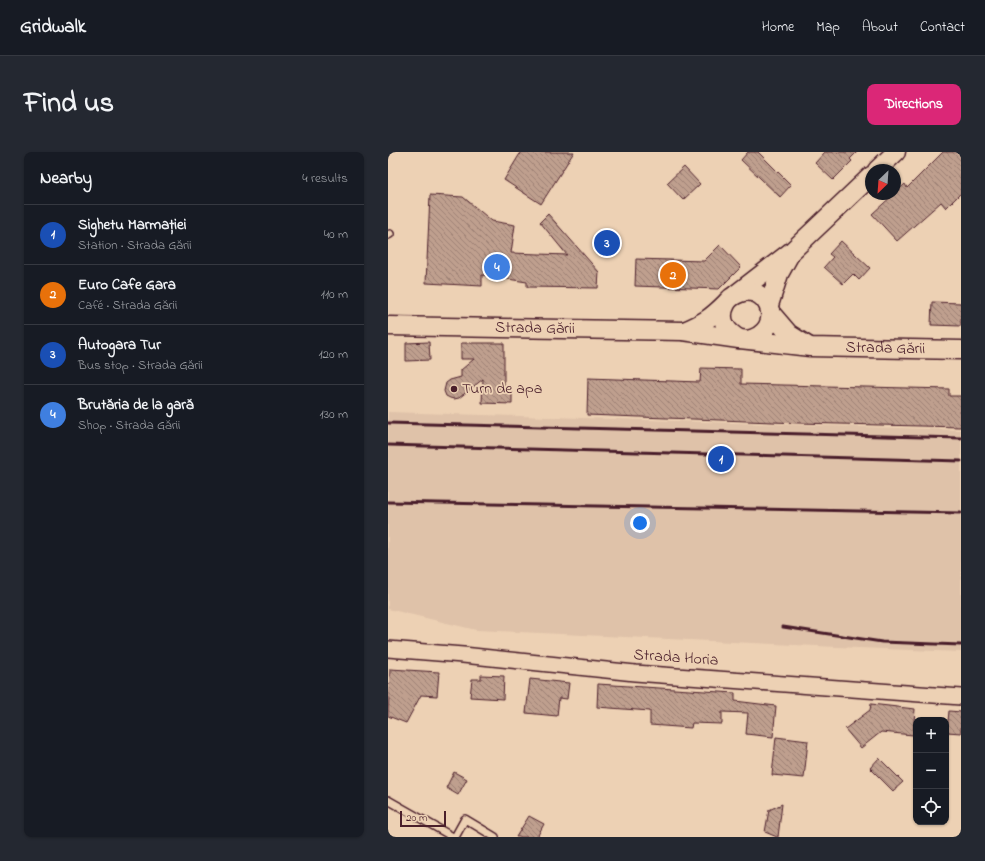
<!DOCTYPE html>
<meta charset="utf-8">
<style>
body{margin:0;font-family:"Indie Flower",sans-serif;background:#242831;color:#f1f3f6}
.controls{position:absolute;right:12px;bottom:12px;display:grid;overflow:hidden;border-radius:8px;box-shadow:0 1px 3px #0004}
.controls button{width:36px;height:36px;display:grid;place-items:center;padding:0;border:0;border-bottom:1px solid #363941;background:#171b24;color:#f1f3f6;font:20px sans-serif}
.compass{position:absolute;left:477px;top:12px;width:36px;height:36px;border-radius:50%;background:#171b24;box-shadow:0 1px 3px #0004;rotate:205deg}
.scale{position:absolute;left:12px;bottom:10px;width:46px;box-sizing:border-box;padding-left:4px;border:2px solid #4a1f2b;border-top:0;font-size:11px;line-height:14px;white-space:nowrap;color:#4a1f2b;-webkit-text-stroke:3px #edd1b4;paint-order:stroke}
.you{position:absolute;left:252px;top:371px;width:14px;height:14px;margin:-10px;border:3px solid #fff;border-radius:50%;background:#1a73e8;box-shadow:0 0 0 6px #1a73e833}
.badge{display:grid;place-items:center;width:26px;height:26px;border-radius:50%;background:#db2777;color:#fff;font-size:13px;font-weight:700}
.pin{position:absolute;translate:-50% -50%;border:2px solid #fff;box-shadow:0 1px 4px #0006}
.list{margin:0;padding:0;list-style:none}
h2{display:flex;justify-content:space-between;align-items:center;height:52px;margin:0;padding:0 16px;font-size:17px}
h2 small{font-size:13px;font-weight:400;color:#9ea1a6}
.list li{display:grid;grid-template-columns:26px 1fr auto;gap:12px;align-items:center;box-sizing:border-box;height:60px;padding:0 16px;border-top:1px solid #363941}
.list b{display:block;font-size:15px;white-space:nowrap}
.list p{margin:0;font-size:13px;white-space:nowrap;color:#9ea1a6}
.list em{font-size:13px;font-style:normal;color:#9ea1a6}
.icon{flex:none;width:22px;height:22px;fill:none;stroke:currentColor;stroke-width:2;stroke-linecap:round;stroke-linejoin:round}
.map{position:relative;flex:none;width:573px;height:685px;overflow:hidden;border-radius:8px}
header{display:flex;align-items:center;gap:24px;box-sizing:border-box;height:56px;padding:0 20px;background:#171b24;border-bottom:1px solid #363941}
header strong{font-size:19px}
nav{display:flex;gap:22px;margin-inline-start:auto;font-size:14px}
.intro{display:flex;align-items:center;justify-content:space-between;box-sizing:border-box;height:96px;padding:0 24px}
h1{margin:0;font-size:28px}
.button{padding:10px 18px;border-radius:8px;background:#db2777;color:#fff;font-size:14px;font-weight:700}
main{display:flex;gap:24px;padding:0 24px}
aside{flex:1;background:#171b24;border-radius:8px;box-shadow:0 1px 3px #0004}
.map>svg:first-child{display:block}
</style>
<header>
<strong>Gridwalk</strong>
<nav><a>Home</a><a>Map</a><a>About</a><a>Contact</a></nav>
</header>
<div class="intro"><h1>Find us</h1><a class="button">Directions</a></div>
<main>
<aside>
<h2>Nearby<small>4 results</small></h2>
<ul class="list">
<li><span class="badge" style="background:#1a4fb4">1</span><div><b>Sighetu Marmației</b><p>Station · Strada Gării</p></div><em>40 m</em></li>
<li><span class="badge" style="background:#e8710a">2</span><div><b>Euro Cafe Gara</b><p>Café · Strada Gării</p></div><em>110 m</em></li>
<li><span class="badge" style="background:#1a4fb4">3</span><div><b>Autogara Tur</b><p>Bus stop · Strada Gării</p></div><em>120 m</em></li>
<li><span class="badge" style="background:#3f7fe0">4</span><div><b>Brutăria de la gară</b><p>Shop · Strada Gării</p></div><em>130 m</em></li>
</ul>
</aside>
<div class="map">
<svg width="573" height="685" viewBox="0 0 573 685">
<defs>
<pattern id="building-back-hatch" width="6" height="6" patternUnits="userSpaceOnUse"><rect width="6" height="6" fill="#bf9f8e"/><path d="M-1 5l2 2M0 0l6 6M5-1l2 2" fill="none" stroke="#9d8174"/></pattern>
</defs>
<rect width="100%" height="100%" fill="#edd1b4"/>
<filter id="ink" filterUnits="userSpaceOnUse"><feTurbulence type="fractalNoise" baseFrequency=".025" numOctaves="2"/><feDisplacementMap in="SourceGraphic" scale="8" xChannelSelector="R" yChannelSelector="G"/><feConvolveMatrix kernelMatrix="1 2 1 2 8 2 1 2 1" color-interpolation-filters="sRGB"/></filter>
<g filter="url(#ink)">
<path fill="#dfc2a9" d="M 0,260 L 573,278 L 573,500 L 471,496 L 88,478 L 0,457 Z"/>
<path fill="url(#building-back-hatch)" stroke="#4a1f2b" d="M 133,0 L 186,0 L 153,52 L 116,28 Z
M 360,0 L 370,0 L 403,33 L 392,45 L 353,8 Z
M 437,0 L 469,0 L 462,7 L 464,9 L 445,28 L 427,11 Z
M 555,0 L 573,0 L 573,41 L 558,56 L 553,50 L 509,89 L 484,62 L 517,32 L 519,36 Z
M 296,15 L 312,32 L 295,48 L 279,31 Z
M 42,43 L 75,45 L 104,69 L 127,73 L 123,101 L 179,103 L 152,70 L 160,62 L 211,120 L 210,136 L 139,135 L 139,130 L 94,123 L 94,134 L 38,131 Z
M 453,89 L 482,116 L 471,128 L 465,122 L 455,132 L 436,115 L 445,105 L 441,102 Z
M 332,93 L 353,115 L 331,137 L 247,134 L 248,107 L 316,109 Z
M 544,150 L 573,151 L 573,174 L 543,173 Z
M 41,190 L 42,208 L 18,209 L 18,191 Z
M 73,191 L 116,191 L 116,239 L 124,240 L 124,252 L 94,251 L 95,227 L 71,246 L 66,247 L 62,246 L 58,244 L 56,239 L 58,231 L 62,228 L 73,225 L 73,218 L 86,207 L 73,207 Z
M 313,216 L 353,217 L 353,232 L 561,237 L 561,244 L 573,244 L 573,275 L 411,271 L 199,263 L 200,226 L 312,230 Z
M 2,517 L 51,520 L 49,544 L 33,543 L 18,571 L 0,564 Z
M 93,523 L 116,524 L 115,547 L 82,545 L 84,527 L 93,527 Z
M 142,527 L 181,531 L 179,547 L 171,546 L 169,564 L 138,561 Z
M 210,532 L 347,541 L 347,549 L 388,554 L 385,585 L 358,582 L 360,561 L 334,560 L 334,572 L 304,571 L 303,576 L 262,573 L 262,559 L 209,555 Z
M 483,552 L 527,557 L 525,583 L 493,580 L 473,596 L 457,577 L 482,558 Z
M 561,559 L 573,560 L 573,581 L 559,580 Z
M 388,585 L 420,589 L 416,626 L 384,623 Z
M 491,606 L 515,630 L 505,639 L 482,616 Z
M 66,620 L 79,627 L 70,643 L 58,636 Z
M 394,652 L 390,685 L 389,685 L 377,680 L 381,658 Z
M 141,664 L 156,672 L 149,685 L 128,685 Z"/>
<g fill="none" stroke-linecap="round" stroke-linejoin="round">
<defs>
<path id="service" d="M 0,83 L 2,82
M 0,648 L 65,685
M 67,685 L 77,667 L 107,685"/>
<path id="minor" d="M 0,497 L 75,503 L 247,521 L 573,545"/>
<g id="tertiary">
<path d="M 489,18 L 508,0"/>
<path d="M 348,142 L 405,98 L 483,24"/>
<path d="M 381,153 L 391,122 L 401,104"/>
<path d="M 383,161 L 401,182 L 420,194"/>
<path id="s1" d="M 0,174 L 295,179 L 351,187"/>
<path d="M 296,179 C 316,171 324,165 339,150"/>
<path id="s2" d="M 360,188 C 399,178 381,131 352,141 C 346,143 341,146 338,152 C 330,167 338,180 352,187 L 422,195 L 573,198"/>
</g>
</defs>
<use href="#service" stroke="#4a1f2b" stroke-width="10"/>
<use href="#minor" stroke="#4a1f2b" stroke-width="18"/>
<use href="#tertiary" stroke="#4a1f2b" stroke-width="21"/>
<use href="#service" stroke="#edd1b4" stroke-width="7"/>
<use href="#minor" stroke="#edd1b4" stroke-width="15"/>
<use href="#tertiary" stroke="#edd1b4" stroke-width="18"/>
<path stroke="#4a1f2b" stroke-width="3" d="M 0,271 L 573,286
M 0,293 L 573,309
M 0,350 L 573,361
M 395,475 L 494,490 L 573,493"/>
</g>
</g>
<circle fill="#4a1f2b" stroke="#edd1b4" stroke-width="1.5" cx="66" cy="237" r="4"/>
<g text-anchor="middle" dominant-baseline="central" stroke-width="3.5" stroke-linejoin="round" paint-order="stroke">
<g font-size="16" fill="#4a1f2b" stroke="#edd1b4">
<text stroke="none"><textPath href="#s1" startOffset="147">Strada Gării</textPath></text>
<text stroke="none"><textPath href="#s2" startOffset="287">Strada Gării</textPath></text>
<text transform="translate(288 506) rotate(4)">Strada Horia</text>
</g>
<g font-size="16" fill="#4a1f2b" stroke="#edd1b4" text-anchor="start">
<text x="74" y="237">Turn de apa</text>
</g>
</g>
</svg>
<div class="controls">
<button>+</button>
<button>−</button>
<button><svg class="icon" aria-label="locate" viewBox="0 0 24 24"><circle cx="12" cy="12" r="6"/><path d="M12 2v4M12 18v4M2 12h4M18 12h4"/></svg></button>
</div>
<svg class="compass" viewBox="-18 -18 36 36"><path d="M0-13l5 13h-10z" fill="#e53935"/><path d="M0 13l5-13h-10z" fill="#9ea1a6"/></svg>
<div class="scale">20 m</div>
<div class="you"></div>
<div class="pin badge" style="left:333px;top:307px;background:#1a4fb4">1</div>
<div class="pin badge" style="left:285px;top:123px;background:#e8710a">2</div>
<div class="pin badge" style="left:219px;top:91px;background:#1a4fb4">3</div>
<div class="pin badge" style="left:109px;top:115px;background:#3f7fe0">4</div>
</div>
</main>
